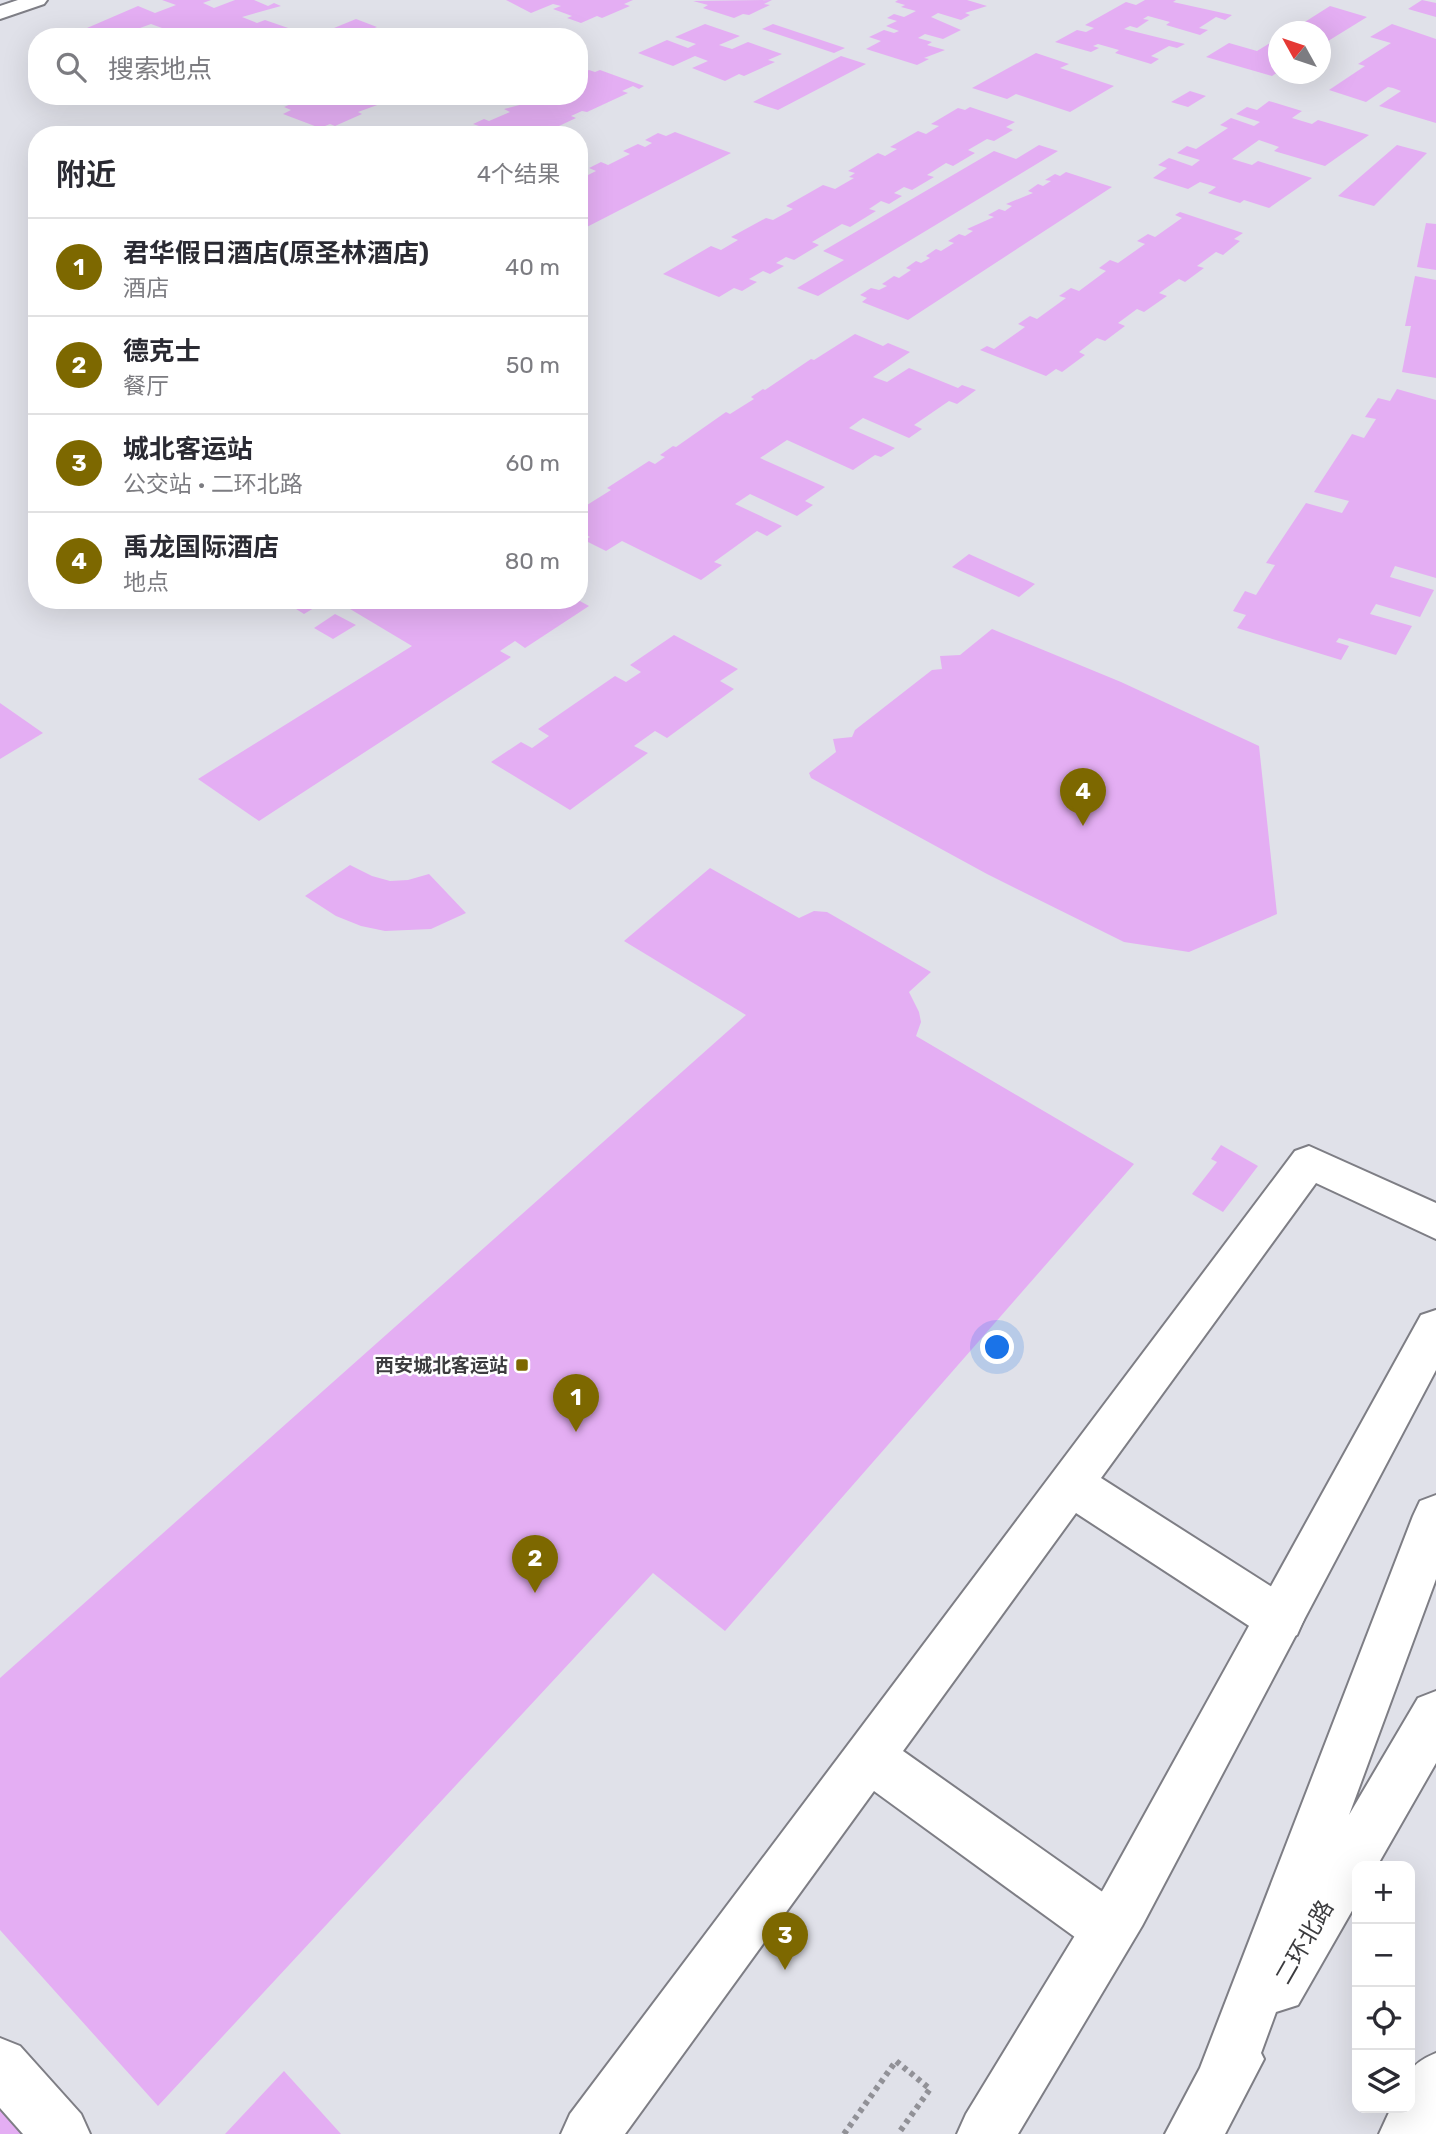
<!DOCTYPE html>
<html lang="zh">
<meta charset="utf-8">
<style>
body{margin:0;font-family:Rubik,"Noto Sans SC",sans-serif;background:#f2f2f3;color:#2b2b33}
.controls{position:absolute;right:21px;bottom:21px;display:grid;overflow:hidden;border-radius:14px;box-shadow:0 7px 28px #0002}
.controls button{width:63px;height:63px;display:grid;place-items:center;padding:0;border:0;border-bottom:2px solid #e1e1e2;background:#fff;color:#2b2b33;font:35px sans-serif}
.compass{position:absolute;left:1268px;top:21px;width:63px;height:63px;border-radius:50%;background:#fff;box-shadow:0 7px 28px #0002;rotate:310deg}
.you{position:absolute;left:998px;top:1348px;width:24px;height:24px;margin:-18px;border:5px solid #fff;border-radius:50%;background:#1a73e8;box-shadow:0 0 0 10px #1a73e833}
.badge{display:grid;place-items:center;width:46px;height:46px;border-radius:50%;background:#7d6800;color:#fff;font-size:23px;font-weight:700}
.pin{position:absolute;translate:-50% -58px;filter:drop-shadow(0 2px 4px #0008)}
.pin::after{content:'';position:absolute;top:37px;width:24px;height:21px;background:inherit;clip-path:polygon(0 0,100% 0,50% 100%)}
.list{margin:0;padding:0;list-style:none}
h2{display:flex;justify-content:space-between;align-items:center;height:91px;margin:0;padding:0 28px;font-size:30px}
h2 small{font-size:23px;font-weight:400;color:#7c7c81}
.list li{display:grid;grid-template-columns:46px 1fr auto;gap:21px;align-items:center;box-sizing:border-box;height:98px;padding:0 28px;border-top:2px solid #e1e1e2}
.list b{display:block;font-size:26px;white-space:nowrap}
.list p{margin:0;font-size:23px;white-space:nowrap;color:#7c7c81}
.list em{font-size:23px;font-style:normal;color:#7c7c81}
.icon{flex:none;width:38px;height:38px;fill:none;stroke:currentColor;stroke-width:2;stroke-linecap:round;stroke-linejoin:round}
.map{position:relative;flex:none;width:1436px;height:2134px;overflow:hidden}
.search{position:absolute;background:#fff;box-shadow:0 7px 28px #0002;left:28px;top:28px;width:560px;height:77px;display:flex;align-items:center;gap:18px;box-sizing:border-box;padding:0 24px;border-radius:28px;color:#7c7c81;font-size:26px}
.panel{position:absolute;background:#fff;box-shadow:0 7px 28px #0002;left:28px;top:126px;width:560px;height:483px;border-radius:28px}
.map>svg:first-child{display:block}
</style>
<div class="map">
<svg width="1436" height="2134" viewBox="0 0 1436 2134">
<rect width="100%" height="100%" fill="#e0e1e9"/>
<path fill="#e4aef3" d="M 162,0 L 211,0 L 203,3 L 214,8 L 235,0 L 254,0 L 268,6 L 274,3 L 281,6 L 242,17 L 257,23 L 265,20 L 294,30 L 278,37 L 139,37 L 162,28 L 151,24 L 118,36 L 102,30 L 97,32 L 87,28 L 138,6 L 155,13 L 176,5 Z
M 506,0 L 633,0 L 624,4 L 630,6 L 602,18 L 597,16 L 581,23 L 567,18 L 572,16 L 553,9 L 561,6 L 553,4 L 531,13 Z
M 772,0 L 764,4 L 770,5 L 749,15 L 743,14 L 734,18 L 703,8 L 708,5 L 693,1 Z
M 898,0 L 967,0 L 987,6 L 965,13 L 970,15 L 961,20 L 938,13 L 931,17 L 961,30 L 943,39 L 925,34 L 918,38 L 932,42 L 927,45 L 945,50 L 924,58 L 929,59 L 917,65 L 866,49 L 881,41 L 869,37 L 884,30 L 894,33 L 899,31 L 886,26 L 897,21 L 887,18 L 894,14 L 904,17 L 916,11 L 901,7 L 905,5 L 895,2 Z
M 1145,0 L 1176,0 L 1173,2 L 1232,15 L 1225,20 L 1216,17 L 1199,28 L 1208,30 L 1200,35 L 1166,25 L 1170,22 L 1148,16 L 1143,19 L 1149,20 L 1137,28 L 1130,26 L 1124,29 L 1185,44 L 1177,48 L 1169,46 L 1151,56 L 1159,59 L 1151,64 L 1115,53 L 1119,50 L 1098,44 L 1093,46 L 1099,48 L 1091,52 L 1055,42 L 1077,30 L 1086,32 L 1094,28 L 1085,25 L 1126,2 L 1136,5 Z
M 1422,0 L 1436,3 L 1436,17 L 1408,9 Z
M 1330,6 L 1367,17 L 1320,46 L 1320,32 L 1289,32 Z
M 356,19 L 377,27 L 352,37 L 312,37 Z
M 705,24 L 740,36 L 719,45 L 732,49 L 748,42 L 782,54 L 768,60 L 775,62 L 744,76 L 739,74 L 725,81 L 692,68 L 708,61 L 695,56 L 673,66 L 638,53 L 667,40 L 688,48 L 696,44 L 675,37 Z
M 773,24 L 845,48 L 834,53 L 762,29 Z
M 1392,24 L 1436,39 L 1436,123 L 1379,106 L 1401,91 L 1393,88 L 1388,87 L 1366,102 L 1329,90 L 1365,66 L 1358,64 L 1391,43 L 1370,37 Z
M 461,31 L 467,34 L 474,31 L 490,37 L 448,37 Z
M 1278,38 L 1278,72 L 1272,76 L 1206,57 L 1229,43 L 1257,51 Z
M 1036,53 L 1069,64 L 1060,68 L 1114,86 L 1070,112 L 1016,94 L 1007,99 L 972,88 Z
M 841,56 L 866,64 L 778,110 L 753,102 Z
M 589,70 L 595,72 L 600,70 L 644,86 L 639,89 L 633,86 L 622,91 L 628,93 L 587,112 L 582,111 L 571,116 L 576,118 L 540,135 L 454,133 L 465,128 L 471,130 L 479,126 L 473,124 L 484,119 L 489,121 L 510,112 L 504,109 L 531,102 L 525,100 L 533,96 L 579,96 L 579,80 L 582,78 L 579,74 Z
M 1190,91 L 1206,96 L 1188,107 L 1171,102 Z
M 309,96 L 402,96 L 358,112 L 362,114 L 335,126 L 330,124 L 320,128 L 283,114 L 291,110 L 284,107 Z
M 1269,101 L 1302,111 L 1292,118 L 1312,124 L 1318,120 L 1369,135 L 1325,166 L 1274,151 L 1279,147 L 1259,140 L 1232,159 L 1252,165 L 1258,161 L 1312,178 L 1269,208 L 1244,200 L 1240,203 L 1208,193 L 1216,187 L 1200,182 L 1188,189 L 1153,178 L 1167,168 L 1158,165 L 1169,158 L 1192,166 L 1200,160 L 1177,153 L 1187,146 L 1196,149 L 1228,128 L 1220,125 L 1231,118 L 1254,126 L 1260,122 L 1236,114 L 1247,107 L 1257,110 Z
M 970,107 L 1015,122 L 1006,127 L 1013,130 L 994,141 L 987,139 L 968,150 L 975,153 L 953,166 L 946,163 L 927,175 L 934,177 L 912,190 L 904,187 L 894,193 L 902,196 L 889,204 L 881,201 L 869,209 L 876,211 L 850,227 L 842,224 L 812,242 L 819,245 L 794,260 L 786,257 L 776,263 L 784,266 L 770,274 L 763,271 L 749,279 L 757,282 L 742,291 L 734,288 L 719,297 L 663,274 L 711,246 L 721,250 L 738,240 L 731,237 L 766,218 L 773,220 L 793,209 L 786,206 L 823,185 L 835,189 L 854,178 L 849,177 L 855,173 L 848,171 L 878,153 L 885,156 L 897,149 L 890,147 L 918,131 L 926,134 L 939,126 L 931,124 L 958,108 L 965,110 Z
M 675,132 L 731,153 L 579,231 L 579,174 L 586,176 L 596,171 L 589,168 L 601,162 L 608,165 L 630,154 L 623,151 L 638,144 L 645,147 L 652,143 L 645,140 L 658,133 L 666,136 Z
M 1039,145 L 1058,151 L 818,296 L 797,288 L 844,260 L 823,251 L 994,151 L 1016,159 Z
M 1397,145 L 1427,153 L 1374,206 L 1338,196 Z
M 1066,172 L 1112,187 L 908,320 L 862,302 L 867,298 L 860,295 L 871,288 L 879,290 L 887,286 L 882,284 L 894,276 L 899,278 L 911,270 L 906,268 L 916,261 L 921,263 L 930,258 L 926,256 L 936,249 L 941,251 L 954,243 L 948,241 L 959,234 L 965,236 L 973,231 L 967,229 L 994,217 L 988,215 L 999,209 L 1005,211 L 1012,206 L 1006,204 L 1033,193 L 1028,191 L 1038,184 L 1043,186 L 1051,181 L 1045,180 L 1055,174 L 1060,176 Z
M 1180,212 L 1243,233 L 1234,239 L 1240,241 L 1223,255 L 1216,252 L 1197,266 L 1204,268 L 1185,282 L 1179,279 L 1159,293 L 1167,296 L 1144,312 L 1137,309 L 1118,323 L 1125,326 L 1105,341 L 1097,338 L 1079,352 L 1085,355 L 1062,372 L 1056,369 L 1046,376 L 980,350 L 987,346 L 994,349 L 1025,327 L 1018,324 L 1030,316 L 1037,319 L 1066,298 L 1059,296 L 1071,288 L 1079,291 L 1106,271 L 1099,268 L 1110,260 L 1118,263 L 1145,244 L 1137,241 L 1148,234 L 1155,237 L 1182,218 L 1175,215 Z
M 1426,223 L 1436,224 L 1436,270 L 1417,267 Z
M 1415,276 L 1436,280 L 1436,378 L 1402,372 L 1411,326 L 1405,326 Z
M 855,334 L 883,346 L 888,343 L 910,352 L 873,377 L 887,382 L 909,368 L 958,388 L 962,385 L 976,390 L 957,404 L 949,401 L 914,425 L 922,429 L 909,438 L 863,418 L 849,428 L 895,448 L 881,457 L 875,455 L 853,470 L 787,440 L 760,458 L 825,487 L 805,501 L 813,505 L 797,516 L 750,494 L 735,504 L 782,526 L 767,536 L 757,531 L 714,562 L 722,565 L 701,580 L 622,541 L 606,551 L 584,540 L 590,537 L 579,531 L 579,510 L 611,490 L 607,488 L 649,461 L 655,464 L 665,457 L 660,455 L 673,446 L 676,447 L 726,412 L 730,414 L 754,399 L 751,397 L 763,389 L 765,390 L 811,359 L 814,360 Z
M 1397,389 L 1436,400 L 1436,578 L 1395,566 L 1390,577 L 1434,590 L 1420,617 L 1376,604 L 1370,614 L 1412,626 L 1396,655 L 1339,638 L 1336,642 L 1349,646 L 1341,660 L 1237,628 L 1246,615 L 1233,611 L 1245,591 L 1256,595 L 1275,565 L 1266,563 L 1306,503 L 1342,513 L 1349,501 L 1314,492 L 1352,434 L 1364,438 L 1376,419 L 1365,417 L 1378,398 L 1390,401 Z
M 969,554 L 1035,584 L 1019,597 L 952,567 Z
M 282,600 L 327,600 L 304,614 Z
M 335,600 L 578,600 L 589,606 L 525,648 L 515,641 L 500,651 L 511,657 L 259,821 L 198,779 L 412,646 Z
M 335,614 L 356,625 L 333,639 L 314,628 Z
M 992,629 L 1121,682 L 1259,746 L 1277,914 L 1189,952 L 1124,942 L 987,874 L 811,778 L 809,773 L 836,752 L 833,739 L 852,737 L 855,730 L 932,670 L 942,669 L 940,656 L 960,655 Z
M 674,635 L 738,669 L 720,681 L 734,689 L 667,738 L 655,731 L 634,746 L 648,753 L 570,810 L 491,762 L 521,742 L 532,748 L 549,736 L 538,729 L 615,676 L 626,682 L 641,672 L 630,665 Z
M 0,703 L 43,733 L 0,759 Z
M 350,865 L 372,876 L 390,881 L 408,880 L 429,874 L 466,913 L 431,929 L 385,931 L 361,926 L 336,916 L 305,896 Z
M 710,868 L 799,918 L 814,911 L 827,912 L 931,972 L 909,992 L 919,1012 L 921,1022 L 916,1036 L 1134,1164 L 725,1631 L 653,1573 L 158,2106 L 0,1930 L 0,1678 L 746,1015 L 624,941 Z
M 1221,1145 L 1258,1166 L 1223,1212 L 1192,1194 L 1217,1162 L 1211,1159 Z
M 284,2071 L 341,2134 L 225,2134 Z
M 0,2094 L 34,2134 L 0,2134 Z"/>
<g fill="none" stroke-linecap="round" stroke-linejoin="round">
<defs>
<path id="minor" d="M 18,0 L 47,0 L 44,4 L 0,19 L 0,6 Z
M 1309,1146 L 1436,1203 L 1436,1239 L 1316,1183 L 1101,1478 L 1297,1603 L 1304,1619 L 1297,1635 L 1280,1642 L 1263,1635 L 1076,1513 L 903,1751 L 1128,1910 L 1136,1929 L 1128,1948 L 1109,1956 L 1090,1948 L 874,1791 L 625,2134 L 561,2134 L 570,2114 L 1295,1151 Z
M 0,2038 L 20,2046 L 81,2114 L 90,2134 L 23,2134 L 0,2108 Z"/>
<path id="major" d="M 1436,1310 L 1436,1370 L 1142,1926 L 1018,2134 L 957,2134 L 966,2114 L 1104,1888 L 1421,1315 Z"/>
<path id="highway" d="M 1436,1495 L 1436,1579 L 1349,1815 L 1418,1698 L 1436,1691 L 1436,1763 L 1377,1866 L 1357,1866 L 1357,1902 L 1298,2005 L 1276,2012 L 1261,2053 L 1264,2059 L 1225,2134 L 1165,2134 L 1200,2068 L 1413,1516 L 1420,1501 Z
M 1436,2053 L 1436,2134 L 1379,2134 L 1391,2108 L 1410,2108 C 1410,2075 1403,2067 1436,2053 Z"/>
</defs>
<use href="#minor" stroke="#7e7e85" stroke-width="4"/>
<use href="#major" stroke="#7e7e85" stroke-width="4"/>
<use href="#highway" stroke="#7e7e85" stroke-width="4"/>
<path stroke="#919197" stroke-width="6" stroke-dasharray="4.5 4.5" stroke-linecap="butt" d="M 844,2134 L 896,2061 L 930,2089 L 898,2134"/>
<use href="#minor" fill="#fff" fill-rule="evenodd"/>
<use href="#major" fill="#fff" fill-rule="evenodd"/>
<use href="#highway" fill="#fff" fill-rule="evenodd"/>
</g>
<rect fill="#7d6800" stroke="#fff" stroke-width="2.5" x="515" y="1358" width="14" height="14" rx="3.5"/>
<g text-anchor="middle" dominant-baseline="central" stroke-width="5" stroke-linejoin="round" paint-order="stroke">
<g font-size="19" font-weight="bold" fill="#3c3c3f" stroke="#fff" text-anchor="end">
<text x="508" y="1365">西安城北客运站</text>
</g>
<g font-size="23" fill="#3c3c3f" stroke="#fff">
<text transform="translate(1304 1942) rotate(-60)">二环北路</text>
</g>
</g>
</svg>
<div class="controls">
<button>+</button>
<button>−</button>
<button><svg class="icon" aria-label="locate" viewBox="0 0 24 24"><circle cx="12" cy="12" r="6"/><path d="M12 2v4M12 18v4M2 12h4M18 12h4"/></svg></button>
<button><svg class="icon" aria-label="layers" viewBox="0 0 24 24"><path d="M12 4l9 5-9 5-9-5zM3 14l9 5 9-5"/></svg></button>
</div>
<svg class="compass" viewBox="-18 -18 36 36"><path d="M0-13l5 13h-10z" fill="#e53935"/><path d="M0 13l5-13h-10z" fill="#7c7c81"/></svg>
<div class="you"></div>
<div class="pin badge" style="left:576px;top:1432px">1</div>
<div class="pin badge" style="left:535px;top:1593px">2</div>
<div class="pin badge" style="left:785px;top:1970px">3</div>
<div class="pin badge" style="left:1083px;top:826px">4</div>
<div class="search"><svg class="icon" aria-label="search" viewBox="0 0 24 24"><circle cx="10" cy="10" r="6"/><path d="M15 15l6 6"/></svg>搜索地点</div>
<section class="panel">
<h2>附近<small>4个结果</small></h2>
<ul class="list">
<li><span class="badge">1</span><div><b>君华假日酒店(原圣林酒店)</b><p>酒店</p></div><em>40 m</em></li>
<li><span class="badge">2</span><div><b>德克士</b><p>餐厅</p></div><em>50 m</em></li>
<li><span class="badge">3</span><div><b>城北客运站</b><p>公交站 · 二环北路</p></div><em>60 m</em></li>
<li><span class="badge">4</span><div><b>禹龙国际酒店</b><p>地点</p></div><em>80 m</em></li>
</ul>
</section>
</div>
